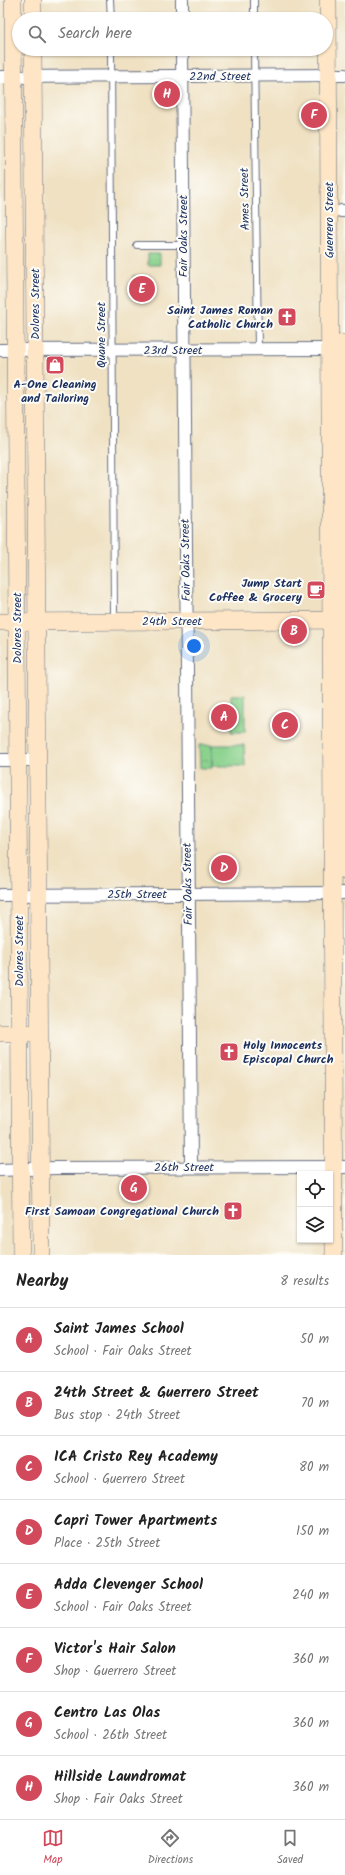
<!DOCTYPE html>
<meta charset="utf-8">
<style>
body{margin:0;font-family:Kalam,sans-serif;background:#f6f6f6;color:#222}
.controls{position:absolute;right:12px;bottom:12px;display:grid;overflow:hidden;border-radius:0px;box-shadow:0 1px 3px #0004}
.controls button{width:36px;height:36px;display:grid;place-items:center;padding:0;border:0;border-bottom:1px solid #e0e0e0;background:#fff;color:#222;font:20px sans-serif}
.you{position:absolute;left:194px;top:646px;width:14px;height:14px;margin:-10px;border:3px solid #fff;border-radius:50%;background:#1a73e8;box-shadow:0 0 0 6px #1a73e833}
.badge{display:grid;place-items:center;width:26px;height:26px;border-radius:50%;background:#d1495b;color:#fff;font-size:13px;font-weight:700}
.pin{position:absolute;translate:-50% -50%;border:2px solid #fff;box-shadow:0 1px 4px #0006}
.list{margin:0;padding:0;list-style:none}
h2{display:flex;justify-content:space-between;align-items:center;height:52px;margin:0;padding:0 16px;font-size:17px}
h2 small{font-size:13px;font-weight:400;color:#767676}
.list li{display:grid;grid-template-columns:26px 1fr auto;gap:12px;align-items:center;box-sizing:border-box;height:64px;padding:0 16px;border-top:1px solid #e0e0e0}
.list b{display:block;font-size:15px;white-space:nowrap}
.list p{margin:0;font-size:13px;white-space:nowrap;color:#767676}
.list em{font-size:13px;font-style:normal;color:#767676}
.icon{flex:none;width:22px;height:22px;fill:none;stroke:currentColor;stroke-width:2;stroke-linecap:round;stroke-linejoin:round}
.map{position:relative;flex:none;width:345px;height:1255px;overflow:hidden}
.search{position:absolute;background:#fff;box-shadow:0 1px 3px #0004;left:12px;right:12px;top:12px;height:44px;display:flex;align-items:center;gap:10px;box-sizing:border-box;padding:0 14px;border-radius:22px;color:#767676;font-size:15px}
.sheet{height:564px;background:#fff}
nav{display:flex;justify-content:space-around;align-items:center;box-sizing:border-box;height:56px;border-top:1px solid #e0e0e0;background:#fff;font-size:11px;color:#767676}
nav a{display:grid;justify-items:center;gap:2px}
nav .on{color:#d1495b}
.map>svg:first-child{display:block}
</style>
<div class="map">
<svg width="345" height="1255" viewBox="0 0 345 1255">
<defs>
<pattern id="park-crowns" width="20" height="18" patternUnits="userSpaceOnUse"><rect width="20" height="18" fill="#8bd28d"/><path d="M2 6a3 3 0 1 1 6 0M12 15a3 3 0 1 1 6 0" fill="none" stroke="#71ab76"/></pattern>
</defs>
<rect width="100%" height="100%" fill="#fdfcf7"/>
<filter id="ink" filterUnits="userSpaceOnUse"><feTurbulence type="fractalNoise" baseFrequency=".025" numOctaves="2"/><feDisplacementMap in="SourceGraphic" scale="8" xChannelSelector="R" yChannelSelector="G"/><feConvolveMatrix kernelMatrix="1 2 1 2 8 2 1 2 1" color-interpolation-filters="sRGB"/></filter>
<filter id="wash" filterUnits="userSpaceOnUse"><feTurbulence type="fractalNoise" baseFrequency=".012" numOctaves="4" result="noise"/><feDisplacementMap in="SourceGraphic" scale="16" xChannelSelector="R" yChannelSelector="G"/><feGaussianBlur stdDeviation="0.9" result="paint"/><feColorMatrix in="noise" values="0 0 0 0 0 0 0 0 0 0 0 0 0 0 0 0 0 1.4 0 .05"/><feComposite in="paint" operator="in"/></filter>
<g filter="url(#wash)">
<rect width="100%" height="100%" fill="#efe1c2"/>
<path fill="url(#park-crowns)" stroke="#538076" d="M 199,745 L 212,745 L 212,768 L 200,768 Z"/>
<path fill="#8bd28d" stroke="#538076" d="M 148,254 L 160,254 L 160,265 L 148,265 Z
M 133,276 L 150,276 L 151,297 L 133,297 Z
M 231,695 L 245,695 L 245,732 L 231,732 Z
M 212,745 L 244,745 L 245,766 L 212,766 Z"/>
</g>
<g filter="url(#ink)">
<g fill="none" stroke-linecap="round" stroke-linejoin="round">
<defs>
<path id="lane" d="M 110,0 L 111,19
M 254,0 L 254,19
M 111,49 L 114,619
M 254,49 L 258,349
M 137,245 L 183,245"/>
<path id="street" d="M 182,19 L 182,0
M 182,49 L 191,1167
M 0,77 L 345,75
M 341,211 L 345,211
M 0,350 L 338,349
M 0,760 L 37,760
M 0,895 L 345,893
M 0,1170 L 56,1168 L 345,1167"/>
<path id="secondary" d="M 13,0 L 21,1255
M 33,0 L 33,19
M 328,0 L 334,1255
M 33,49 L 41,1255
M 342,343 L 345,871
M 0,622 L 342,620
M 0,1033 L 31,1033"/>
</defs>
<use href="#lane" stroke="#656d81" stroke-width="8"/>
<use href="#street" stroke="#656d81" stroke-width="14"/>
<use href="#secondary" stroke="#656d81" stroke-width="18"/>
<use href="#lane" stroke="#fff" stroke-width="6"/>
<use href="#street" stroke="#fff" stroke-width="12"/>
<use href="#secondary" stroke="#fde5c5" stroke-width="17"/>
</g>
</g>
<defs>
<symbol id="church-square" viewBox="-11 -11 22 22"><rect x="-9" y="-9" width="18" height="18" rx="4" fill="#d1495b" stroke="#fdfcf7"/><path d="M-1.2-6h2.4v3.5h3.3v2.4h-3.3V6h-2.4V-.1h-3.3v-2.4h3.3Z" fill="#fff"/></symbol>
<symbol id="shop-square" viewBox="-11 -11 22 22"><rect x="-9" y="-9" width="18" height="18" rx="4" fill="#d1495b" stroke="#fdfcf7"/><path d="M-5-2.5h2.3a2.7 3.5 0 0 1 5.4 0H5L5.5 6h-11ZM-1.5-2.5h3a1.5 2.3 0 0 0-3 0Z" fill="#fff"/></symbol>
<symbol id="cafe-square" viewBox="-11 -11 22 22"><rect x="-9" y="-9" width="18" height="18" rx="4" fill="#d1495b" stroke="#fdfcf7"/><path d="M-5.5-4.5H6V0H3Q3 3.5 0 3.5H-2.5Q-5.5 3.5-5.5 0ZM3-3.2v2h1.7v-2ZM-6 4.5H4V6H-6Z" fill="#fff"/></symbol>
</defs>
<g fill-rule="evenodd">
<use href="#church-square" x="276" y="306" width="22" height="22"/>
<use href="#shop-square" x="44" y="354" width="22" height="22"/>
<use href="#cafe-square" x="305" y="579" width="22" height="22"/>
<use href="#church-square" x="218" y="1041" width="22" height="22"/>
<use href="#church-square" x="222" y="1200" width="22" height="22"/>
</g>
<g text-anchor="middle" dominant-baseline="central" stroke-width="4" stroke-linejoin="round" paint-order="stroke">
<g font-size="12" fill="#1b2f5e" stroke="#fdfcf7">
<text x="220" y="76">22nd Street</text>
<text transform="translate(245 199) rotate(-91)">Ames Street</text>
<text transform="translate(329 220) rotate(-90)">Guerrero Street</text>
<text transform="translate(183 236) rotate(-90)">Fair Oaks Street</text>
<text transform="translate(35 304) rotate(-90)">Dolores Street</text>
<text transform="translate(101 335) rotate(-90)">Quane Street</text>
<text x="173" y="350">23rd Street</text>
<text transform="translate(186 560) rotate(-91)">Fair Oaks Street</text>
<text x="172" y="621">24th Street</text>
<text transform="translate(17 628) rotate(-90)">Dolores Street</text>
<text transform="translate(188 884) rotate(-91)">Fair Oaks Street</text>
<text x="137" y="894">25th Street</text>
<text transform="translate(19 951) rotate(-90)">Dolores Street</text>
<text x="184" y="1167">26th Street</text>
</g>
<g font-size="12" font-weight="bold" fill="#1b2f5e" stroke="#fdfcf7" text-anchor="end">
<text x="273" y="310">Saint James Roman<tspan x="273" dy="14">Catholic Church</tspan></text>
<text x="55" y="384" text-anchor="middle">A-One Cleaning<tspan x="55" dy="14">and Tailoring</tspan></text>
<text x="302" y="583">Jump Start<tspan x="302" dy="14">Coffee &amp; Grocery</tspan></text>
<text x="243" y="1045" text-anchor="start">Holy Innocents<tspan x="243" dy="14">Episcopal Church</tspan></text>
<text x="219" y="1211">First Samoan Congregational Church</text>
</g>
</g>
</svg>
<div class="controls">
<button><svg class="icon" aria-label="locate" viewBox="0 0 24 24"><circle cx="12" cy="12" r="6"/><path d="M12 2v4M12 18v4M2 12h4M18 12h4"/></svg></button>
<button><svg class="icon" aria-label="layers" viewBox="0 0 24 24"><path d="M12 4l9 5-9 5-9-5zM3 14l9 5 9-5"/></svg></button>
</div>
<div class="you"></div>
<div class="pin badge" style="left:224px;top:717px">A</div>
<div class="pin badge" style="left:294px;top:631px">B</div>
<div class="pin badge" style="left:285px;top:725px">C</div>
<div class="pin badge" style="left:224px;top:868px">D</div>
<div class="pin badge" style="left:142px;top:289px">E</div>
<div class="pin badge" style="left:314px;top:115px">F</div>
<div class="pin badge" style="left:134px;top:1188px">G</div>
<div class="pin badge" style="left:167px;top:94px">H</div>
<div class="search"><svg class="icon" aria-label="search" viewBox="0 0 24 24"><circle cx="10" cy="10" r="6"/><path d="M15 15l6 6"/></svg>Search here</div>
</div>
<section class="sheet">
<h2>Nearby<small>8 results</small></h2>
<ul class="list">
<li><span class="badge">A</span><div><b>Saint James School</b><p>School · Fair Oaks Street</p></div><em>50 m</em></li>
<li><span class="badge">B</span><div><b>24th Street &amp; Guerrero Street</b><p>Bus stop · 24th Street</p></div><em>70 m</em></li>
<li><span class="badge">C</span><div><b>ICA Cristo Rey Academy</b><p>School · Guerrero Street</p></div><em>80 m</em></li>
<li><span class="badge">D</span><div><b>Capri Tower Apartments</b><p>Place · 25th Street</p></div><em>150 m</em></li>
<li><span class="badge">E</span><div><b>Adda Clevenger School</b><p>School · Fair Oaks Street</p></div><em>240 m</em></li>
<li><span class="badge">F</span><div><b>Victor's Hair Salon</b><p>Shop · Guerrero Street</p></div><em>360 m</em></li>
<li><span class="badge">G</span><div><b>Centro Las Olas</b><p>School · 26th Street</p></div><em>360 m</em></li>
<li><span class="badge">H</span><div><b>Hillside Laundromat</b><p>Shop · Fair Oaks Street</p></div><em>360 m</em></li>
</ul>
</section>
<nav>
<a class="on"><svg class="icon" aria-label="map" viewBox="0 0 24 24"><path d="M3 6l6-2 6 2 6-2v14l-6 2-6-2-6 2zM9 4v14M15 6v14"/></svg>Map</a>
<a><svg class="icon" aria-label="directions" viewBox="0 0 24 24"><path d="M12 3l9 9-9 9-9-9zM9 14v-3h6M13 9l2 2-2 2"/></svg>Directions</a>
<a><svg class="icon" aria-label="saved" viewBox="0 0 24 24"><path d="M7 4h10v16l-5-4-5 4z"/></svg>Saved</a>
</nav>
